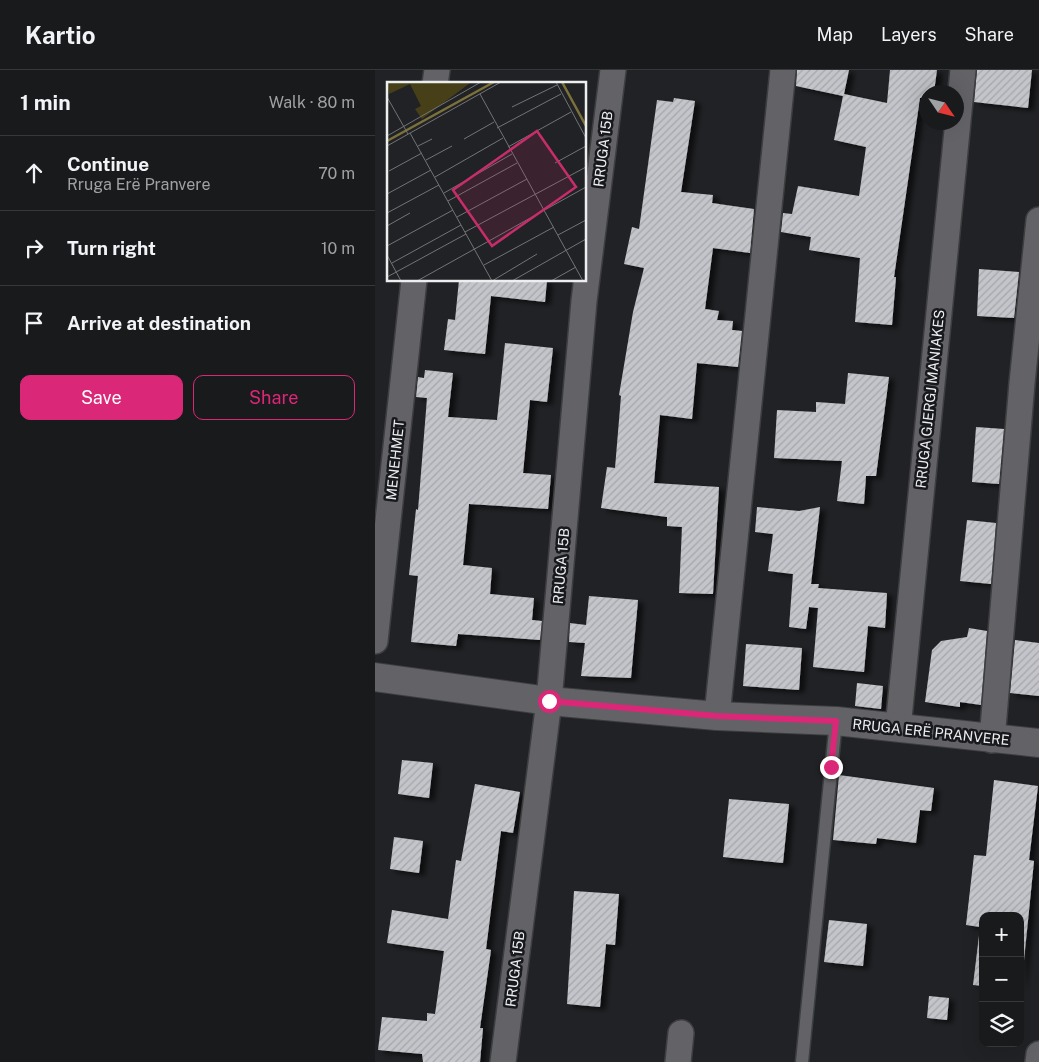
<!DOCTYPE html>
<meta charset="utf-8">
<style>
body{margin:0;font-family:"Public Sans",sans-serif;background:#222325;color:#f1f3f6}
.controls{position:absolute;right:15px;bottom:15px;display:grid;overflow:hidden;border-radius:10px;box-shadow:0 5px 20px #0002}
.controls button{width:45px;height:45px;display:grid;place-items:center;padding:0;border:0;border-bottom:1px solid #37383b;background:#191a1c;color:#f1f3f6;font:25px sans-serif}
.compass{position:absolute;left:544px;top:15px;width:45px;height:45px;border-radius:50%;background:#191a1c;box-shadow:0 5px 20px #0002;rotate:125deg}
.stop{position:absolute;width:15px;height:15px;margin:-11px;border:4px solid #db2777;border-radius:50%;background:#fff}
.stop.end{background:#db2777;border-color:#fff;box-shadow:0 1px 5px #0008}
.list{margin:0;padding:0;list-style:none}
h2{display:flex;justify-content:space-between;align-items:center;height:65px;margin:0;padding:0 20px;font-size:21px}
h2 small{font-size:16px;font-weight:400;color:#9fa1a3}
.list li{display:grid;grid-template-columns:32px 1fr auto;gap:15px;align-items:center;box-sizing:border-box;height:75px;padding:0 20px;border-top:1px solid #37383b}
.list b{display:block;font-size:19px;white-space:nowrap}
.list p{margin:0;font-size:16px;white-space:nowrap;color:#9fa1a3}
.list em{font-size:16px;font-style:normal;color:#9fa1a3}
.actions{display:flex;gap:10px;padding:15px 20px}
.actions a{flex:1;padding:11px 0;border:1px solid #db2777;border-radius:10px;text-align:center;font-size:18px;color:#db2777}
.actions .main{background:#db2777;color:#fff}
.icon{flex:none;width:28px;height:28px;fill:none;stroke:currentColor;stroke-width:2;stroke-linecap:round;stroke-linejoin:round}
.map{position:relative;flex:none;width:664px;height:992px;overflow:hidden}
header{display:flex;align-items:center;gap:30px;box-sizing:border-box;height:70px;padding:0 25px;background:#191a1c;border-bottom:1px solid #37383b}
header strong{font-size:24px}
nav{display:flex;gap:28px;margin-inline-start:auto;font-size:18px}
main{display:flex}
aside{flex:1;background:#191a1c}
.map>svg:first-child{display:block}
</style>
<header>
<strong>Kartio</strong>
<nav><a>Map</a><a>Layers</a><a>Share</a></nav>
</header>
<main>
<aside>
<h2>1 min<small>Walk · 80 m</small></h2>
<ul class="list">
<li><svg class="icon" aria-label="ahead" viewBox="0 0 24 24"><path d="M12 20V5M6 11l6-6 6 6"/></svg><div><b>Continue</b><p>Rruga Erë Pranvere</p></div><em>70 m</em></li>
<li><svg class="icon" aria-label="right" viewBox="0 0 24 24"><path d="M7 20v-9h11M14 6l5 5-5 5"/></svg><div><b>Turn right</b></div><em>10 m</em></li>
<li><svg class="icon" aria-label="arrive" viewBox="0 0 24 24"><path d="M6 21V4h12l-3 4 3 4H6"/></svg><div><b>Arrive at destination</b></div></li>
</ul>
<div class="actions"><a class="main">Save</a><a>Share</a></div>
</aside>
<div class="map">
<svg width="664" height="992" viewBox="0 0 664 992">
<defs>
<pattern id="building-hatch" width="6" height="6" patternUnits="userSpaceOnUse" patternTransform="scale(1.25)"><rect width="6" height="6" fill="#c4c5ca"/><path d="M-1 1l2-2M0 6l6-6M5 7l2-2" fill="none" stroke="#a5a6aa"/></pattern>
<filter id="shadow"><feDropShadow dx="5.5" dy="3" stdDeviation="2.5" flood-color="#0009"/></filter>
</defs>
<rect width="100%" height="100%" fill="#212225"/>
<path fill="url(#building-hatch)" filter="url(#shadow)" d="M 422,0 L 474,0 L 469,24 L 512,33 L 515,0 L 562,0 L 559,22 L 552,22 L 552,28 L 545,28 L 519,207 L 521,207 L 517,255 L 480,252 L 485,188 L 434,180 L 436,167 L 406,162 L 408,143 L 417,144 L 423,116 L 484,126 L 491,77 L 459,70 L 468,26 L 421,16 Z
M 602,0 L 657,0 L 653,38 L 599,32 Z
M 299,28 L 320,31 L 306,122 L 338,125 L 337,133 L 379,139 L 375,183 L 338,178 L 330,239 L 344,241 L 342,250 L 358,251 L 357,260 L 367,261 L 363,297 L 322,293 L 317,349 L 285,345 L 279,413 L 344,417 L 338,524 L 304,523 L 307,457 L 292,456 L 292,447 L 226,438 L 232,397 L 240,398 L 246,326 L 244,325 L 258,242 L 269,198 L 249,194 L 257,157 L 264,159 L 282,30 L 298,32 Z
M 604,199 L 644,202 L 639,248 L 602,246 Z
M 84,210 L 172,210 L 170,232 L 116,226 L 110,284 L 69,280 L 73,249 L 80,250 Z
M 130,273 L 178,278 L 172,332 L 155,330 L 148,403 L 176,405 L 173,439 L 94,434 L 88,495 L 117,498 L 115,524 L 159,528 L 157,550 L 167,551 L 165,570 L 83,564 L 81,576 L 36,572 L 43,506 L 34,505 L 41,439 L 43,440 L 52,328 L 41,327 L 43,307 L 49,308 L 50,300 L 78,303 L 73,347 L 122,350 Z
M 473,303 L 514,307 L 501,406 L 491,406 L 489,434 L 462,431 L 467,391 L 399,388 L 402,340 L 441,342 L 441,332 L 470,334 Z
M 601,357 L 629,359 L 624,414 L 597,412 Z
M 382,437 L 424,441 L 445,437 L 436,514 L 444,514 L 443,518 L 512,523 L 510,558 L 493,556 L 489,602 L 438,597 L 443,538 L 434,537 L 431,559 L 414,557 L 418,504 L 393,501 L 398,464 L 380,462 Z
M 592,450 L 621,453 L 616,514 L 585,511 Z
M 214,526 L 263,530 L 256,608 L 206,606 L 210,573 L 194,572 L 195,553 L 211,555 Z
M 594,558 L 612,561 L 606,635 L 585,632 L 585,637 L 550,632 L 557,580 L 566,571 L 592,567 Z
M 640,570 L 664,573 L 664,626 L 635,623 Z
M 371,574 L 427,578 L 424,620 L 368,616 Z
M 482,613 L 508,616 L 506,639 L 480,636 Z
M 27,690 L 58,693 L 54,728 L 23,724 Z
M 464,705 L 559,718 L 556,741 L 545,740 L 541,773 L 502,768 L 501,774 L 458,770 Z
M 619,710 L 663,716 L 654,790 L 659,791 L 646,920 L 645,846 L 608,846 L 608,916 L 598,915 L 605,857 L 591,855 L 599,785 L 611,786 Z
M 100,714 L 145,722 L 138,763 L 126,761 L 111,879 L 116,880 L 105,958 L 108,958 L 105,992 L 48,992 L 47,984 L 3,980 L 7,947 L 52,951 L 52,943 L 60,944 L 69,881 L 12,873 L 17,840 L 73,849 L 81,790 L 86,791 Z
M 354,729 L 414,734 L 408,793 L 348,787 Z
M 19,767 L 48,771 L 44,803 L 15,799 Z
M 199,821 L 244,824 L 240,875 L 231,874 L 225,937 L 192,934 Z
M 454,850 L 492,854 L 488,896 L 449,892 Z
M 554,926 L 574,928 L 572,950 L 552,948 Z"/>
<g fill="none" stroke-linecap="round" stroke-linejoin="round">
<defs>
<path id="service" d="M 427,992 L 461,651"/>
<path id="minor" d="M 60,14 L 62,0
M 0,571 L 39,210
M 342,646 L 408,0
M 523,658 L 588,0
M 617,670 L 647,313 L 664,150
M 128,992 L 174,631 L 209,231 L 238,0
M 303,992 L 306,963
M 663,992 L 664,984"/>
<path id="tertiary" d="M 0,607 L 174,631 L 342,646 L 461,651 L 664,673"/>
</defs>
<use href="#service" stroke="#3d3e40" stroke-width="15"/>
<use href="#minor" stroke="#3d3e40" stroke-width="28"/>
<use href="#tertiary" stroke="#3d3e40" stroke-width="30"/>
<use href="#service" stroke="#636367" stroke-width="12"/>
<use href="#minor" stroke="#636367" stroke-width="25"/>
<use href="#tertiary" stroke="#636367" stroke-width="28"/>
</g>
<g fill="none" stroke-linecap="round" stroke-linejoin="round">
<path stroke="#db2777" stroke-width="6" d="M 174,631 L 342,646 L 461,651 L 456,697"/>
</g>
<g text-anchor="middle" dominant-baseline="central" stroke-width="5" stroke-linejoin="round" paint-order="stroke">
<g font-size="14" fill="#edeef0" stroke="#18191c">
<text transform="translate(228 79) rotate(-83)">RRUGA 15B</text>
<text transform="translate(555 329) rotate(-84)">RRUGA GJERGJ MANIAKES</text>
<text transform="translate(20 390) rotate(-84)">MENEHMET</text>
<text transform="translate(186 496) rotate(-85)">RRUGA 15B</text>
<text transform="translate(556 662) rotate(6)">RRUGA ERË PRANVERE</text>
<text transform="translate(140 899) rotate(-83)">RRUGA 15B</text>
</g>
</g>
<g transform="translate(12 12)">
<rect width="199" height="199" fill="#212225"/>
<path d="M 0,0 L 83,0 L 83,1 L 35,37 L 28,27 L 34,24 L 23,2 L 2,12 Z" fill="#463f17"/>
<path fill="none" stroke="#7c7239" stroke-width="2.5" d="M 175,0 L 199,44M 0,59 L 107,0"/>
<path fill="none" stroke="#737476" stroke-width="1" d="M 169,0 L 199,56M 93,12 L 196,199M 0,15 L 21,52M 125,25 L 170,3M 110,46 L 174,12M 23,51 L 105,199M 0,54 L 94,0M 77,57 L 107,40M 0,64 L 114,0M 31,64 L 45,57M 121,65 L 184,30M 39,78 L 65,64M 168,81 L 199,64M 2,89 L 35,71M 48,95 L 116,56M 57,111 L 125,72M 0,112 L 44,88M 61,119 L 130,81M 0,131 L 52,103M 70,135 L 140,97M 0,144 L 23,131M 78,150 L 199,85M 171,153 L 199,138M 0,164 L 66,128M 0,173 L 14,199M 5,181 L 74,143M 97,183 L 167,145M 0,195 L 79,152M 30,199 L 199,105M 105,199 L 150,172M 125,199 L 199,157M 164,199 L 189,185"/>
<path fill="#c62d6a" fill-opacity="0.15" stroke="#c62d6a" stroke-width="2.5" d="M 150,49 L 189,105 L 105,164 L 66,108 Z"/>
<rect width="199" height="199" fill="none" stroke="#edeef0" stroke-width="2.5"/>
</g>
</svg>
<div class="controls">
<button>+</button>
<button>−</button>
<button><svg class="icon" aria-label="layers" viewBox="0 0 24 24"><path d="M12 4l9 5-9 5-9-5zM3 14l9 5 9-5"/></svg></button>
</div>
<svg class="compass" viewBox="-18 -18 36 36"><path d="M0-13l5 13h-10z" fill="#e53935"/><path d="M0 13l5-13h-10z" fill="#9fa1a3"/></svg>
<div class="stop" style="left:174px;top:631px"></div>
<div class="stop end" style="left:456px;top:697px"></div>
</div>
</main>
